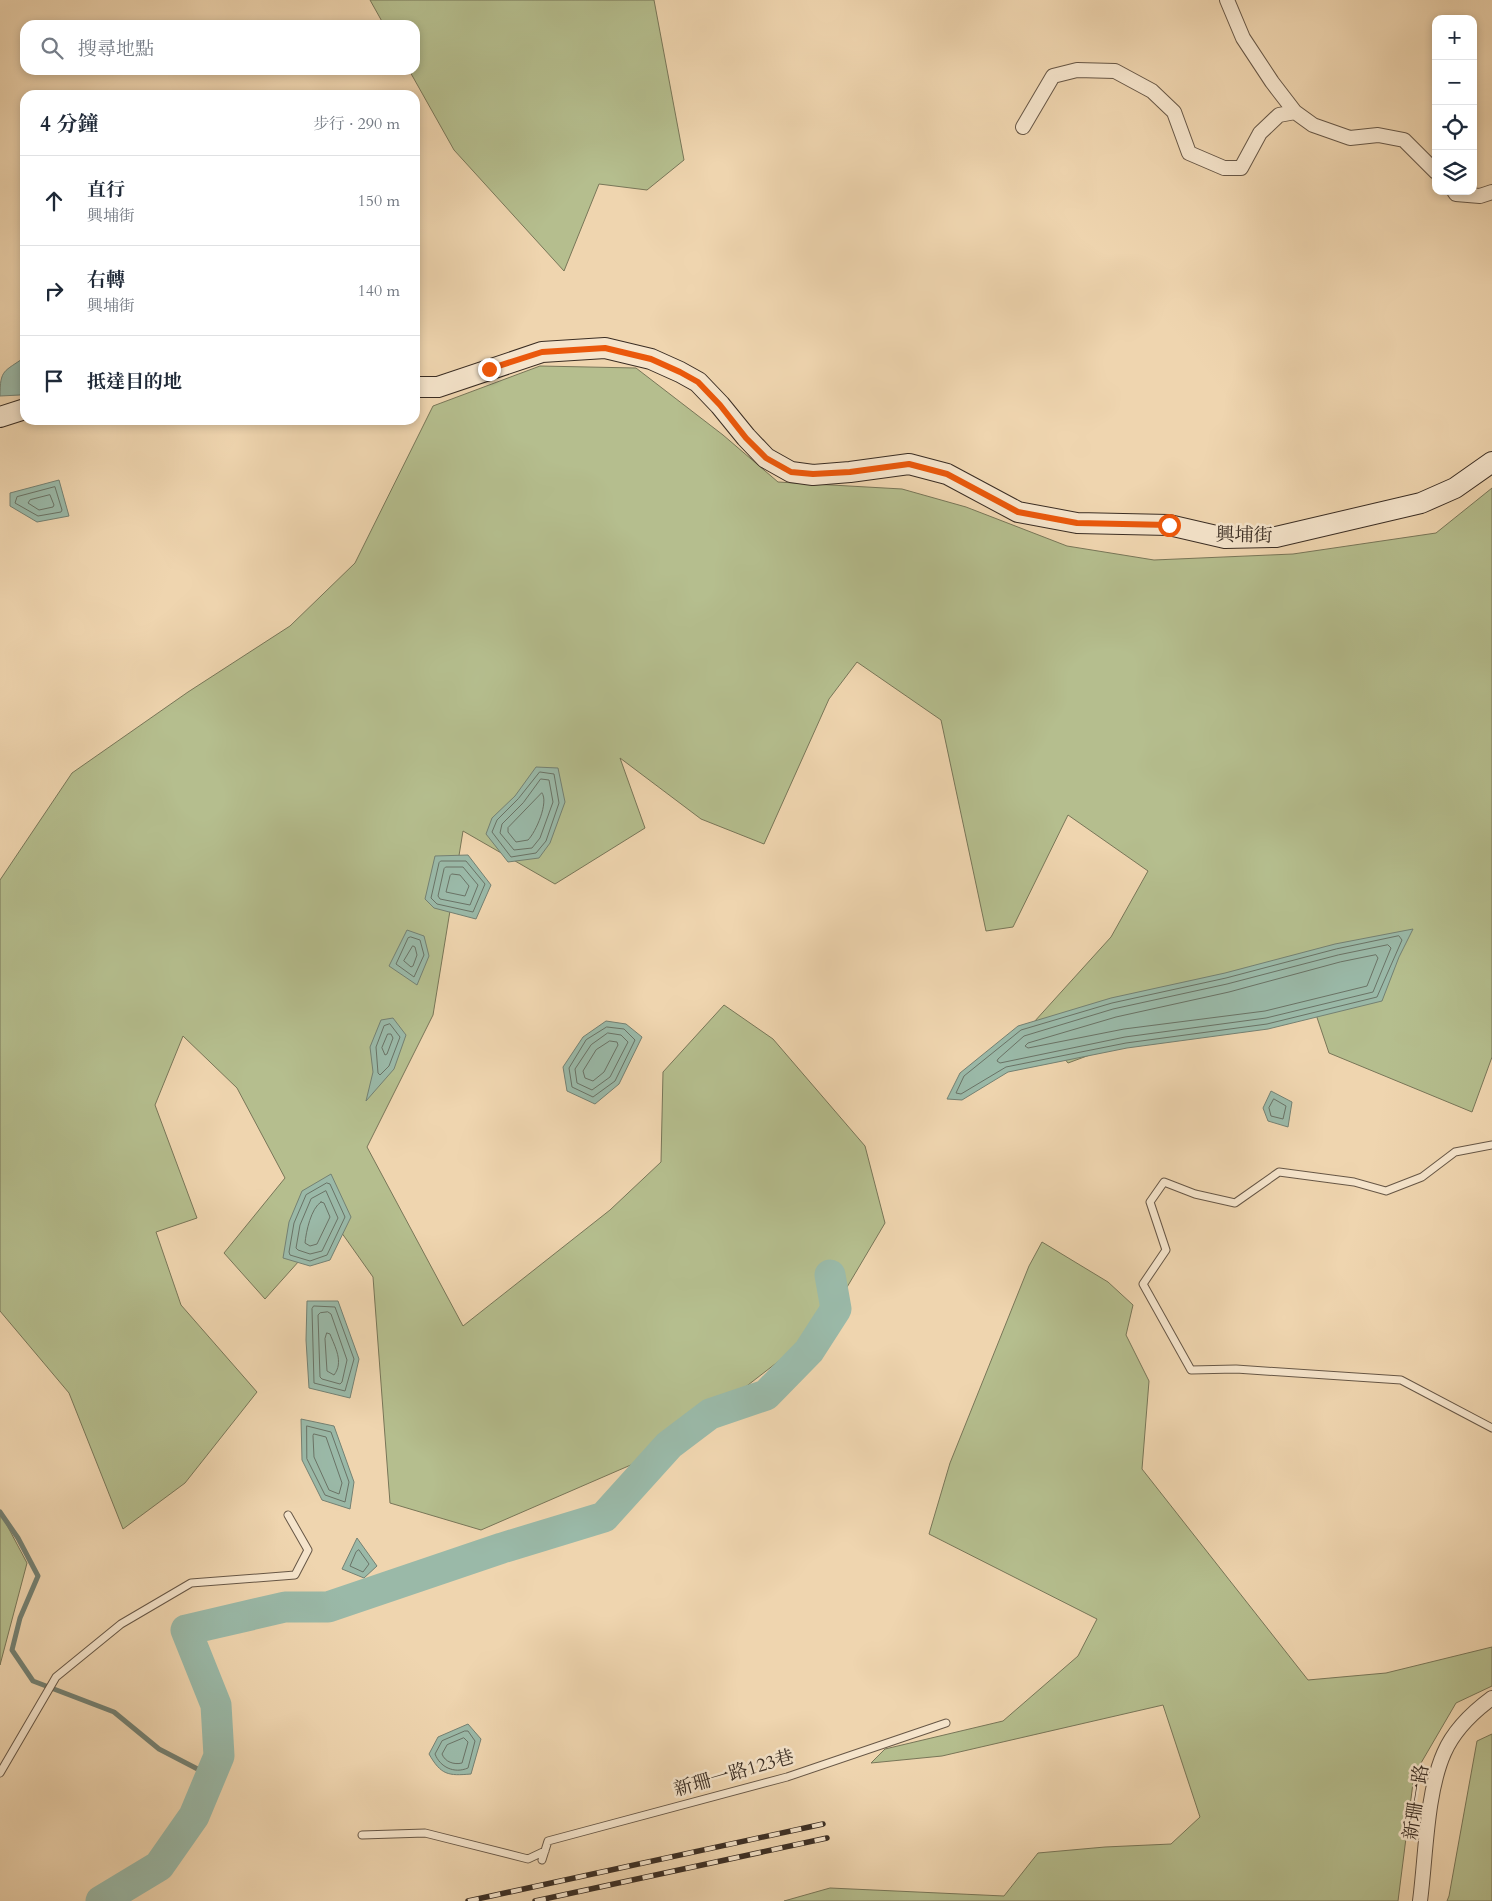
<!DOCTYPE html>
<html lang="zh-TW">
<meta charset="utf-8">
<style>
body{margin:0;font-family:Cardo,"Noto Serif TC",serif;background:#f6f6f7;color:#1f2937}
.controls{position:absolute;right:15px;top:15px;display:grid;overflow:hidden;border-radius:10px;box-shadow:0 2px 8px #0003}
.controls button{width:45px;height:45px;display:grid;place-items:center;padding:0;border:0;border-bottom:1px solid #e0e1e3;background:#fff;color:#1f2937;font:25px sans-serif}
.stop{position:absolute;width:15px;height:15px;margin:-11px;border:4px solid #ea580c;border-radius:50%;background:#fff}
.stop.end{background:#ea580c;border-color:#fff;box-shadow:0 1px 5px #0008}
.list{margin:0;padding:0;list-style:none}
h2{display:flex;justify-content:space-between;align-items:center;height:65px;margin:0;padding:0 20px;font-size:21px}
h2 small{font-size:16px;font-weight:400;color:#747a83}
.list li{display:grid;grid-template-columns:32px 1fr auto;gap:15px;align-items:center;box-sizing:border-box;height:90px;padding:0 20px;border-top:1px solid #e0e1e3}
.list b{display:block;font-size:19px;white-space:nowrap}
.list p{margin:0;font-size:16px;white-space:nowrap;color:#747a83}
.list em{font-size:16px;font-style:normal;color:#747a83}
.icon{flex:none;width:28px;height:28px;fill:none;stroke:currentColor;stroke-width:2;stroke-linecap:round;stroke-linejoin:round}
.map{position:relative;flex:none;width:1492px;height:1901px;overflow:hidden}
.search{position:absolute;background:#fff;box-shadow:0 2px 8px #0003;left:20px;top:20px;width:400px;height:55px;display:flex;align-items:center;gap:12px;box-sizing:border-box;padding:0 18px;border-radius:15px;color:#747a83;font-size:19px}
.panel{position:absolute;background:#fff;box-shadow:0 2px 8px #0003;left:20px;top:90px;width:400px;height:335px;border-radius:15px}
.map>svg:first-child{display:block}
</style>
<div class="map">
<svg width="1492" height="1901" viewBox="0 0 1492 1901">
<rect width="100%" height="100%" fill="#efd5af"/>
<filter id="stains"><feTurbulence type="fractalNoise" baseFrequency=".004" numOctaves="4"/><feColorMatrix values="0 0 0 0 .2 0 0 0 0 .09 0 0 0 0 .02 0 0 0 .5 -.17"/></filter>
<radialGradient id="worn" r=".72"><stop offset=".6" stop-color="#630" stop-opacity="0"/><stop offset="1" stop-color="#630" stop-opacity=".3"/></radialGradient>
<path fill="#b5be8e" stroke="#787658" d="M 370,0 L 654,0 L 684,160 L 647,190 L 599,184 L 564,271 L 454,150 L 409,70 L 415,70 L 415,25 L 384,25 Z
M 540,366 L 636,368 L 723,435 L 778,482 L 902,489 L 966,507 L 1067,546 L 1154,560 L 1293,554 L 1436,533 L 1492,488 L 1492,1057 L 1472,1112 L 1329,1053 L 1303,976 L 1068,1063 L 1034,1022 L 1111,937 L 1148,871 L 1068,815 L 1013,927 L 986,931 L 941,720 L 857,662 L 829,699 L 764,844 L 701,819 L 620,758 L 645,828 L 555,884 L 463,831 L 433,1015 L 367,1147 L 463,1326 L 610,1210 L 661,1162 L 663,1072 L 724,1005 L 773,1039 L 865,1146 L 885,1223 L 824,1326 L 663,1451 L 481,1530 L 390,1503 L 373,1277 L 334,1222 L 265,1299 L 224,1253 L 285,1178 L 237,1088 L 183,1036 L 155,1105 L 197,1218 L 156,1232 L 181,1305 L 257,1392 L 185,1483 L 123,1529 L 69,1393 L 0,1311 L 0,880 L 72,773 L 188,692 L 290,626 L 355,563 L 433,406 Z
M 1042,1242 L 1108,1282 L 1133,1305 L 1126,1335 L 1149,1381 L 1142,1469 L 1308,1680 L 1386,1673 L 1492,1647 L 1492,1686 L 1456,1703 L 1414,1775 L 1398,1901 L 784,1901 L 830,1888 L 1004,1896 L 1038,1853 L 1105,1847 L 1171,1844 L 1200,1817 L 1163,1705 L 942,1756 L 871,1763 L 885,1749 L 1003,1721 L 1078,1656 L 1097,1619 L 929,1534 L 950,1463 L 1029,1266 Z
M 0,1512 L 27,1563 L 0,1665 Z
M 1492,1734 L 1492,1901 L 1447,1901 L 1449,1896 L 1477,1741 Z"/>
<path fill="#9ab9a8" stroke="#748173" d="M 25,357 L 25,387 L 20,395 L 0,396 C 0,369 4,372 25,357 Z
M 59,480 L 69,516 L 37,522 L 10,506 L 10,493 Z
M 536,767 L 558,768 L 565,802 L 550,843 L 539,858 L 508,862 L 486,834 L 492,818 L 515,796 Z
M 468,855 L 491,885 L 476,919 L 434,908 L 425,899 L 435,856 Z
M 1413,929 L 1399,957 L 1382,1001 L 1268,1029 L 1127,1048 L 1008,1072 L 962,1100 L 947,1099 L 960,1073 L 1018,1026 L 1111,998 L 1225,973 L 1335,944 Z
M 407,930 L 424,936 L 429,956 L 417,985 L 389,966 Z
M 393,1018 L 406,1035 L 394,1069 L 366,1101 L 373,1072 L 370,1047 L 381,1020 Z
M 606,1021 L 626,1024 L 642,1037 L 619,1084 L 595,1104 L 567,1091 L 563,1067 L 583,1037 Z
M 1271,1091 L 1292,1102 L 1288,1127 L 1268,1121 L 1263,1108 Z
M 331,1174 L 351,1217 L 330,1260 L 310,1266 L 283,1258 L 289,1222 L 302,1191 Z
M 307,1301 L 338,1301 L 359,1359 L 350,1398 L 309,1388 L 306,1340 Z
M 301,1419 L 334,1426 L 354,1482 L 350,1509 L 322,1500 L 302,1460 Z
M 357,1538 L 377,1566 L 364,1578 L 342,1569 Z
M 468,1724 L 481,1739 L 471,1774 C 448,1776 441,1775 429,1754 L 438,1737 Z"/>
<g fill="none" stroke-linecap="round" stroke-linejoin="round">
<path stroke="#6a7366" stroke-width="1" d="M 55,487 L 62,510 L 61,512 L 38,516 L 15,503 L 17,497 Z
M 50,495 L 54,505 L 53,507 L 39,510 L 28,503 L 30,500 Z
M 540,772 L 554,774 L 559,803 L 546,841 L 536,853 L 511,857 L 492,832 L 497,820 L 518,799 Z
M 541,779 L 549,780 L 553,802 L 540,838 L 532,848 L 514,850 L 500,833 L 502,824 L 523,803 Z
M 542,793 C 549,802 536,832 528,840 L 516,842 L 508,832 L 508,828 Z
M 441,861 L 466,861 L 485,884 L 473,912 L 437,904 L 431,898 L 439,863 Z
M 446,867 L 463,867 L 478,885 L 470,905 L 440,899 L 438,896 L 444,869 Z
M 452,874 L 460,875 L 469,886 L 465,896 L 446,892 L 450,876 Z
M 1399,936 L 1402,940 L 1377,997 L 1267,1024 L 1126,1043 L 1006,1067 L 961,1094 L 956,1093 L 964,1076 L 1021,1030 L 1112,1003 L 1226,978 L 1336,949 Z
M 411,937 L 420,940 L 424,955 L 414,977 L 396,964 L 408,938 Z
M 1388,945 L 1391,948 L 1373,992 L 1266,1018 L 1125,1037 L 1000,1063 L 997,1061 L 998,1059 L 1024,1036 L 1113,1009 L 1227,984 L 1338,955 Z
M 413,946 L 415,947 L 417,955 L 413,966 L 411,967 L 404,961 Z
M 1376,955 L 1378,958 L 1367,986 L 1265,1011 L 1124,1029 L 1028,1048 L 1025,1046 L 1028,1043 L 1116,1017 L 1229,992 L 1340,962 Z
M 390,1024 L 400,1037 L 389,1066 L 380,1075 L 378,1073 L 376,1047 L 384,1026 Z
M 607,1027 L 624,1029 L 635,1040 L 615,1081 L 593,1097 L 572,1087 L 569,1068 L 586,1040 Z
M 608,1033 L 621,1035 L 628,1042 L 610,1077 L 592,1090 L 577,1083 L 575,1069 L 591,1045 Z
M 388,1034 L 391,1034 L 393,1038 L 387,1054 L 385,1055 L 382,1048 Z
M 610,1041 L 617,1042 L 618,1045 L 604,1072 L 593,1081 L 585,1078 L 583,1071 L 596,1050 Z
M 1274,1099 L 1286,1106 L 1283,1119 L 1271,1116 L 1269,1108 Z
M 327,1183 L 330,1184 L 345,1217 L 327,1255 L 310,1261 L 290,1255 L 289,1252 L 294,1223 L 306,1195 Z
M 326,1191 L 338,1218 L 322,1251 L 310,1254 L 298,1250 L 296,1248 L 300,1225 L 311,1199 Z
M 321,1202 L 324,1203 L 330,1217 L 317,1244 L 310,1246 L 305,1243 C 306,1232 311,1208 321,1202 Z
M 314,1306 L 335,1307 L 354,1359 L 345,1391 L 314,1383 L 312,1309 Z
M 328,1312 L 331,1314 L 347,1360 L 342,1382 L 340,1384 L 322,1379 L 320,1377 L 318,1315 L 320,1313 Z
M 327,1333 L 330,1334 C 335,1347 344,1362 334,1375 L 327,1371 L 325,1339 Z
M 307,1426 L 331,1432 L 349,1482 L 345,1502 L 325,1495 L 307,1459 Z
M 314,1434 L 326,1437 L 342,1483 L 339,1494 L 329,1490 L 314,1457 L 313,1436 Z
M 359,1550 L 369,1564 L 363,1572 L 350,1566 L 356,1552 Z
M 465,1731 L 468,1731 L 475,1741 L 468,1768 C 454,1774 440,1767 435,1754 L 442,1741 Z
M 464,1738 L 468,1742 L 462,1763 C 454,1765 445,1762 442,1754 L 447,1745 Z"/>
<path stroke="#748173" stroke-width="5" d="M 0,1512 L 18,1538 L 38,1576 L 20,1618 L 12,1650 L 33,1681 L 114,1712 L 159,1749 L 211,1776"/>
<path stroke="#9ab9a8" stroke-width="31" d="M 101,1901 L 159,1866 L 194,1816 L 219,1756 L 216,1705 L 186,1630 L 285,1607 L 328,1607 L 502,1548 L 604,1517 L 669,1445 L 710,1414 L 766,1395 L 809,1351 L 836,1309 L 830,1275"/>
<defs>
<path id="lane" d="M 1492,1145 L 1455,1152 L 1422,1177 L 1386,1191 L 1354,1182 L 1279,1172 L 1235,1203 L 1195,1194 L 1164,1182 L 1150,1202 L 1166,1250 L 1143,1284 L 1191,1370 L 1236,1369 L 1401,1380 L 1492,1428
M 0,1773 L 56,1677 L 121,1624 L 191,1583 L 295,1575 L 308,1550 L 288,1515
M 362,1835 L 425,1833 L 528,1859 L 545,1851
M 542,1860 L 548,1841 L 787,1777 L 946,1723"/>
<path id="street" d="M 1227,0 L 1243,38 L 1272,82 L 1295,112
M 1023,127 L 1053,76 L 1077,70 L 1115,71 L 1152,91 L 1174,112 L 1189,153 L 1224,168 L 1241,168 L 1260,133 L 1279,115 L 1295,112 L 1313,125 L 1350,138 L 1378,135 L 1404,140 L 1436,172
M 1454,191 L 1456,194 L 1480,196 L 1492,192
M 1420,1901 C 1426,1856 1426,1794 1444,1753 C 1454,1730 1473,1712 1492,1698"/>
<path id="secondary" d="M 415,387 L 438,387 L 542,352 L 605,348 L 651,359 L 680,372 L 698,382 L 720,405 L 746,437 L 766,458 L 791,472 L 813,475 L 850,472 L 909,464 L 947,474 L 1018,512 L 1077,523 L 1169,525 L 1225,538 L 1276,537 L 1421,503 L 1455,488 L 1492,462
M 0,417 L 25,409"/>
</defs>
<use href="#lane" stroke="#675746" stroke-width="9"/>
<use href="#street" stroke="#675746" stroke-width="16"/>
<use href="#secondary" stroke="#3a2d23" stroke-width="22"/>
<use href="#lane" stroke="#f5e4cb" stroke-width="7"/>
<use href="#street" stroke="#f5e4cb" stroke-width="14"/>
<use href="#secondary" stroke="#f5e4cb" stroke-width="20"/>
<defs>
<path id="rail" d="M 468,1901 L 823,1824
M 535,1901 L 827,1838"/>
</defs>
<use href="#rail" stroke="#3a2d23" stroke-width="5.5"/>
<use href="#rail" stroke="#f5e4cb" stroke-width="4" stroke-dasharray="11" stroke-linecap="butt"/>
</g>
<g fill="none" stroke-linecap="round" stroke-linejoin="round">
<path stroke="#ea580c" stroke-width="6" d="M 489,369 L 542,352 L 605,348 L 651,359 L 680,372 L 698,382 L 720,405 L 746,438 L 766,458 L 791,472 L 813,474 L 850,472 L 909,464 L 947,474 L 1018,512 L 1077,523 L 1169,525"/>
</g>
<g text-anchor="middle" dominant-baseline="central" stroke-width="5" stroke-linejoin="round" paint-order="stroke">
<g font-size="19" fill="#3a2d23" stroke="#f5e4cb">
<text transform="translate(1244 535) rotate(1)">興埔街</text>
<text transform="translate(734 1773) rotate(-16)">新珊一路123巷</text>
<text transform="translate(1416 1802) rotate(-81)">新珊一路</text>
</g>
</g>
<rect width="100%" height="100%" filter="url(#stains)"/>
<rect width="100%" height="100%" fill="url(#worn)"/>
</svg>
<div class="controls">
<button>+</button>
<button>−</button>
<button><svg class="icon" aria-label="locate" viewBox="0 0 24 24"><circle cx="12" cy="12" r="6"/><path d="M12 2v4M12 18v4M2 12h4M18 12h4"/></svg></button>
<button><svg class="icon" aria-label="layers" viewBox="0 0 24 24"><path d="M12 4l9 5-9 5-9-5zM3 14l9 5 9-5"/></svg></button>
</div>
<div class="stop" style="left:1169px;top:525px"></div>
<div class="stop end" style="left:489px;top:369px"></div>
<div class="search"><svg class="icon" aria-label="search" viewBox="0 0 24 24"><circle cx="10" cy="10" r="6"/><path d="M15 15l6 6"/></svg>搜尋地點</div>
<section class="panel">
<h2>4 分鐘<small>步行 · 290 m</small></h2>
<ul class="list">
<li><svg class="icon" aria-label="ahead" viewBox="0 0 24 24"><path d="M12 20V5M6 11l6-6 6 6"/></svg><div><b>直行</b><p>興埔街</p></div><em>150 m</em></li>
<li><svg class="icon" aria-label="right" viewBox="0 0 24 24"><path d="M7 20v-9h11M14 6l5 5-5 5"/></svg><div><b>右轉</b><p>興埔街</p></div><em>140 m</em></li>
<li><svg class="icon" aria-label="arrive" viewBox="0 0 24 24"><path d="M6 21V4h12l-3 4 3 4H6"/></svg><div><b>抵達目的地</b></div></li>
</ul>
</section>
</div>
